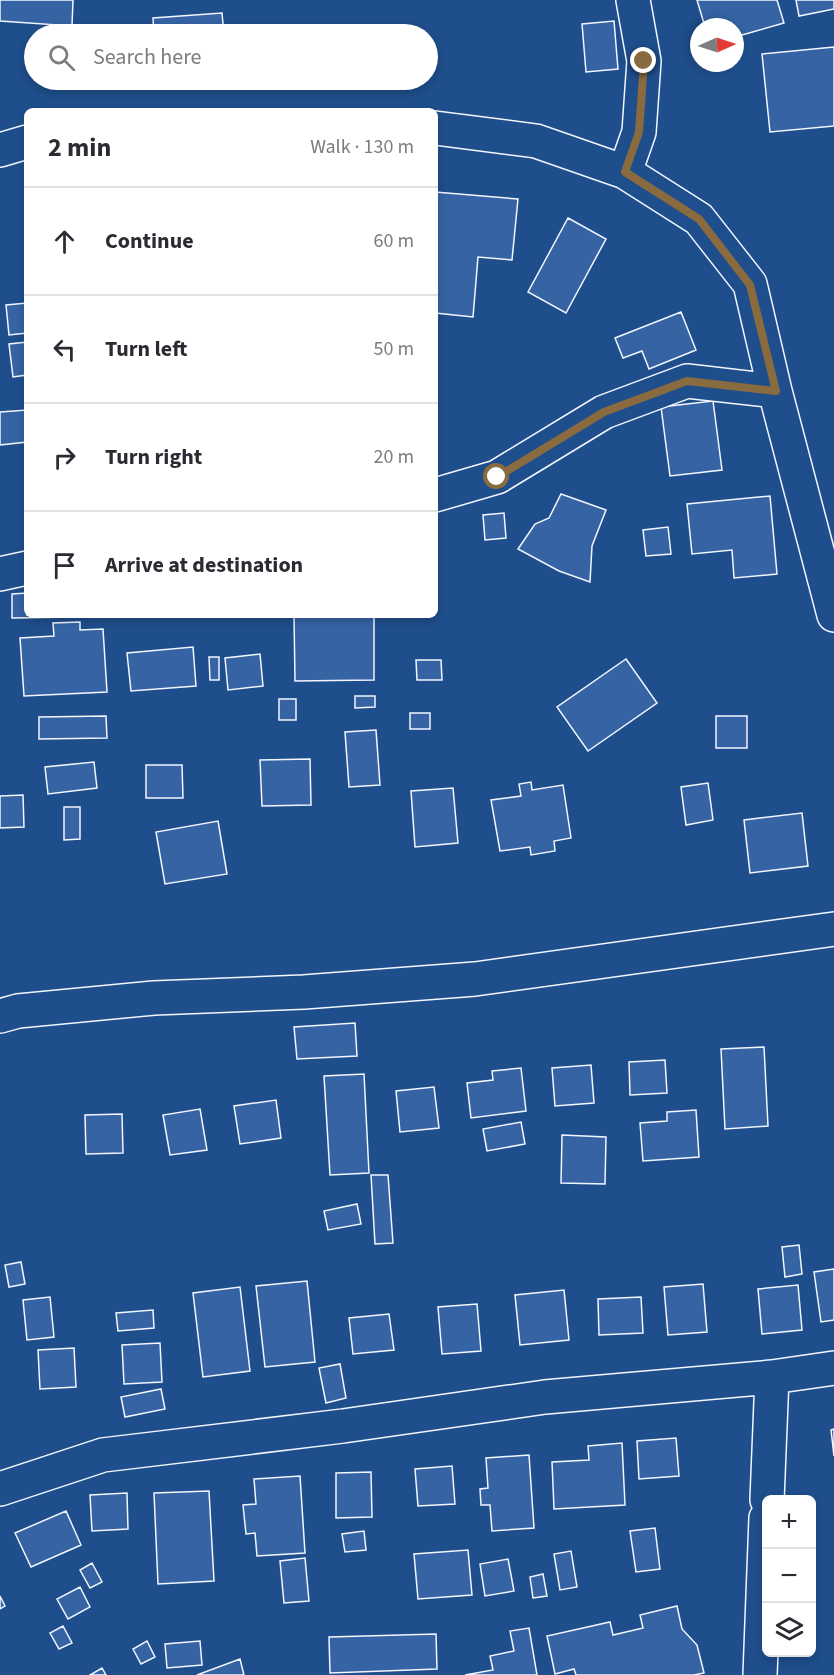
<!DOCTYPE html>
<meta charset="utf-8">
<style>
body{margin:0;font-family:"Source Sans 3",sans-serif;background:#f7f7f7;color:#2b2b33}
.controls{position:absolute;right:18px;bottom:18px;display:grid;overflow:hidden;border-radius:9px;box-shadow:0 3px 9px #0003}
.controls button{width:54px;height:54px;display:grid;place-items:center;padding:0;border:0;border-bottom:2px solid #e1e1e2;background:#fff;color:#2b2b33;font:30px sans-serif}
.compass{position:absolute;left:690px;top:18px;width:54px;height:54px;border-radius:50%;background:#fff;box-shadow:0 3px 9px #0003;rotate:87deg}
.stop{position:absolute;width:18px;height:18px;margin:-14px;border:4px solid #8a6a3f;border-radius:50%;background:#fff}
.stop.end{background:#8a6a3f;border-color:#fff;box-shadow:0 2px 6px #0008}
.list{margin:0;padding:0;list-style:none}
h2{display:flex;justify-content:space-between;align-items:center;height:78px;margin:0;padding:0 24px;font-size:26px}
h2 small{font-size:20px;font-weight:400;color:#7c7c81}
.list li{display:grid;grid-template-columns:39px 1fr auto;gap:18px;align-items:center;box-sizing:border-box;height:108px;padding:0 24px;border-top:2px solid #e1e1e2}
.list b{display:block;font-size:22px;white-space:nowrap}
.list em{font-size:20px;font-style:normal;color:#7c7c81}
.icon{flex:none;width:33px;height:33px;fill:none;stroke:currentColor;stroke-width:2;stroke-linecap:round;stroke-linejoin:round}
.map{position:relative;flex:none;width:834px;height:1675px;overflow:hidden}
.search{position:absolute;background:#fff;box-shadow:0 3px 9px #0003;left:24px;top:24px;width:414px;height:66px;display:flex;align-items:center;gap:15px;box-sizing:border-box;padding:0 21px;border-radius:33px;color:#7c7c81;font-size:22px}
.panel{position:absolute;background:#fff;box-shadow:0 3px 9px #0003;left:24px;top:108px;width:414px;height:510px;border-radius:9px}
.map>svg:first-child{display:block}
</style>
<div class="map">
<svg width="834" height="1675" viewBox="0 0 834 1675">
<rect width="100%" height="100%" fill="#1f4e8c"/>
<path fill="#3563a3" stroke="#f2f6ff" stroke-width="1.5" d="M 0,0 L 73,0 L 72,26 L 0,21 Z
M 697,0 L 777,0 L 784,23 L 735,37 L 735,27 L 705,27 Z
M 796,0 L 834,0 L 834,9 L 799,16 Z
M 222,13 L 224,34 L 154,34 L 153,18 Z
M 614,21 L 618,69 L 586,72 L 582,24 Z
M 390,25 L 390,34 L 338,34 L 338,26 Z
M 834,47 L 834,126 L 770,132 L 762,54 Z
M 435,192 L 518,199 L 512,260 L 478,257 L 473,317 L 435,313 Z
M 568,218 L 606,239 L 566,313 L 528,292 Z
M 27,303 L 27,333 L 9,335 L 6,305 Z
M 681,312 L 696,350 L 649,369 L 642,351 L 623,358 L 615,338 Z
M 27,342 L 27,375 L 13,377 L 9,344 Z
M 713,401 L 722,470 L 670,476 L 661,407 Z
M 27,410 L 27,442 L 0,445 L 0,412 Z
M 561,494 L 606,510 L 592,546 L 590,582 L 559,571 L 518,549 L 535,524 L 549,518 Z
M 770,496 L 777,574 L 734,578 L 732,550 L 692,554 L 687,504 Z
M 504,513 L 506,538 L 485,540 L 483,515 Z
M 668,527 L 671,554 L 646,556 L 643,530 Z
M 27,593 L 27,615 L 74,615 L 74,617 L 12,618 L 12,594 Z
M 87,615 L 119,615 L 119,617 L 87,617 Z
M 294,615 L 374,615 L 374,680 L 295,681 Z
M 80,622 L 80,630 L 103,629 L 107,692 L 24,696 L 20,638 L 54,636 L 53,623 Z
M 193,647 L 196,686 L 131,691 L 127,653 Z
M 260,654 L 263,686 L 228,690 L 225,658 Z
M 209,657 L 219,657 L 219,680 L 210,680 Z
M 626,659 L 657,703 L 588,751 L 557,707 Z
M 416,660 L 441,660 L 442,680 L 417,680 Z
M 355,696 L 375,696 L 375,707 L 355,708 Z
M 279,699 L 296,699 L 296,720 L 279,720 Z
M 410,713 L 430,713 L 430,729 L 410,729 Z
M 106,716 L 107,738 L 39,739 L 39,717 Z
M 716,716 L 747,716 L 747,748 L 716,748 Z
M 376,730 L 380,785 L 349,787 L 345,732 Z
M 310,759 L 311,805 L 262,806 L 260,760 Z
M 94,762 L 97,788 L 48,794 L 45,767 Z
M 146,765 L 182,765 L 183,798 L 146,798 Z
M 531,782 L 532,790 L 563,785 L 571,838 L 554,841 L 555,851 L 531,855 L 530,847 L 500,851 L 491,800 L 521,796 L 519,784 Z
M 708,783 L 713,820 L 686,825 L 681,787 Z
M 453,788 L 458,843 L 415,847 L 411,791 Z
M 23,795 L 24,827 L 0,828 L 0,796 Z
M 64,807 L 80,807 L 80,839 L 64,840 Z
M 802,813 L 808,866 L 750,873 L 744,820 Z
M 218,821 L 227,874 L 165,884 L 156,832 Z
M 355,1023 L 357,1056 L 297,1059 L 294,1027 Z
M 764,1047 L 768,1126 L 725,1129 L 721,1049 Z
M 665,1060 L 667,1093 L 630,1095 L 629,1062 Z
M 591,1065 L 594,1103 L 555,1106 L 552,1068 Z
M 521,1068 L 526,1111 L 471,1118 L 467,1083 L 493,1080 L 492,1071 Z
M 364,1074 L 369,1173 L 330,1175 L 324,1076 Z
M 434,1087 L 439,1128 L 400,1132 L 396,1091 Z
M 276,1100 L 281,1138 L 240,1144 L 234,1106 Z
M 200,1109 L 207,1150 L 170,1155 L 163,1115 Z
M 696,1110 L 699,1157 L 643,1161 L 640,1123 L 667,1121 L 667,1112 Z
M 122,1114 L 123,1153 L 86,1154 L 85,1115 Z
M 521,1122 L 525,1144 L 487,1151 L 483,1129 Z
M 562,1135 L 606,1137 L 605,1184 L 561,1183 Z
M 371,1175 L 388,1175 L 393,1243 L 375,1244 Z
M 357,1204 L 361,1224 L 328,1230 L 324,1211 Z
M 799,1245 L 802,1274 L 785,1277 L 782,1247 Z
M 21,1262 L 25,1284 L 9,1287 L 5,1265 Z
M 834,1269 L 834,1320 L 821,1322 L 814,1272 Z
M 307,1281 L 315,1362 L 265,1367 L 256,1286 Z
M 703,1284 L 707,1332 L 668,1335 L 664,1287 Z
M 798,1285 L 802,1330 L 762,1334 L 758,1289 Z
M 240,1287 L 250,1371 L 203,1377 L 193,1293 Z
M 564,1290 L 569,1340 L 520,1345 L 515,1295 Z
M 50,1297 L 54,1337 L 27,1340 L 23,1300 Z
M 641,1297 L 643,1333 L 599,1335 L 598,1299 Z
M 477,1304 L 481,1351 L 442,1354 L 438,1307 Z
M 153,1310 L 154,1328 L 118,1331 L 116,1313 Z
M 389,1314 L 394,1350 L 353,1354 L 349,1318 Z
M 160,1343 L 162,1382 L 124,1384 L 122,1345 Z
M 74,1348 L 76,1387 L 40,1389 L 38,1350 Z
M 340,1364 L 346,1398 L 326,1403 L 319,1368 Z
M 161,1389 L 165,1409 L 125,1417 L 121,1397 Z
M 834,1429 L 834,1456 L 831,1430 Z
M 676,1438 L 679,1476 L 639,1479 L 637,1441 Z
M 622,1443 L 625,1505 L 554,1509 L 552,1462 L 589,1460 L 588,1446 Z
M 529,1455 L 534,1528 L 492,1531 L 490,1505 L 481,1505 L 480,1489 L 488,1488 L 486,1458 Z
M 452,1466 L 455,1504 L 418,1506 L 415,1469 Z
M 371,1472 L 372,1517 L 336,1518 L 336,1473 Z
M 300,1476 L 305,1553 L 257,1556 L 255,1533 L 246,1534 L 243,1505 L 256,1504 L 254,1479 Z
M 209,1491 L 214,1581 L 158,1584 L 154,1493 Z
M 127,1493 L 128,1529 L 92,1531 L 90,1495 Z
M 66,1511 L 81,1545 L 31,1567 L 15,1533 Z
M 655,1528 L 660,1569 L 636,1572 L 630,1531 Z
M 364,1531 L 366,1550 L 345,1552 L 342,1534 Z
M 468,1550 L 472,1595 L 418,1599 L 414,1554 Z
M 571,1551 L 577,1587 L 560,1590 L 554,1554 Z
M 305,1558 L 309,1601 L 284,1603 L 280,1561 Z
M 508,1559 L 514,1591 L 485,1596 L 480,1564 Z
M 92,1563 L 102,1582 L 90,1588 L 80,1570 Z
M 543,1574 L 547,1596 L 533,1598 L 530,1577 Z
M 80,1587 L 90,1607 L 68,1619 L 57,1599 Z
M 0,1596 L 5,1606 L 0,1609 Z
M 677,1606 L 682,1629 L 697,1645 L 704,1673 L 694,1675 L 576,1675 L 574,1669 L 555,1674 L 547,1636 L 610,1622 L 613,1635 L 643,1628 L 640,1615 Z
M 63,1626 L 72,1643 L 59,1649 L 50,1633 Z
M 529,1628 L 537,1675 L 465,1675 L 493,1670 L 490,1656 L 514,1651 L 510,1631 Z
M 436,1634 L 437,1669 L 330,1673 L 329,1637 Z
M 147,1641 L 155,1657 L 141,1664 L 133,1649 Z
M 200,1641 L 202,1665 L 167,1668 L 165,1644 Z
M 240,1659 L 244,1675 L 197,1675 Z
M 102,1668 L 106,1675 L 90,1675 Z"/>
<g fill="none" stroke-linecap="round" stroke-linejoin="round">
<defs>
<path id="minor" d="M 435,128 L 536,141 L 625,172 L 699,219 L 750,284 L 775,391 L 834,615
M 0,150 L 27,142
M 625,172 L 639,132 L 644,61 L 633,0
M 435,495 L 497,477 L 604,412 L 687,381 L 775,391
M 0,574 L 27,568
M 0,1016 L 18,1011 L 154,998 L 304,992 L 475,979 L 834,929
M 772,1377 L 834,1368
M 0,1489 L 103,1455 L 343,1426 L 545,1397 L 772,1377 L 767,1500
M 760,1675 L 766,1518"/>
</defs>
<use href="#minor" stroke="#f2f6ff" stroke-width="36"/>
<use href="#minor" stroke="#1f4e8c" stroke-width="33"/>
</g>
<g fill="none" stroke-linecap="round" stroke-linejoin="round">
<path stroke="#8a6a3f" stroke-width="8" d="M 497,477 L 604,412 L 687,381 L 776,391 L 750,285 L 699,219 L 625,172 L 639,132 L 644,61"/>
</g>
</svg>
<div class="controls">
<button>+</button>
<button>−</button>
<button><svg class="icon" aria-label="layers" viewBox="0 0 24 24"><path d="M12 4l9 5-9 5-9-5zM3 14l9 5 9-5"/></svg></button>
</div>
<svg class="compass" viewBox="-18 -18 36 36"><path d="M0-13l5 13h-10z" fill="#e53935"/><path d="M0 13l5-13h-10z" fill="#7c7c81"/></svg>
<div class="stop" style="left:497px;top:477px"></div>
<div class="stop end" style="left:644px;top:61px"></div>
<div class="search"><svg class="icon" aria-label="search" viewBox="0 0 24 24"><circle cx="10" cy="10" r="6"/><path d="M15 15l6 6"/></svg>Search here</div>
<section class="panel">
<h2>2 min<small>Walk · 130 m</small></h2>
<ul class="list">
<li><svg class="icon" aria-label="ahead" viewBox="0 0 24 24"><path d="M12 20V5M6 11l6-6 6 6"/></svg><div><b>Continue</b></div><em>60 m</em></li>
<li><svg class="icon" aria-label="left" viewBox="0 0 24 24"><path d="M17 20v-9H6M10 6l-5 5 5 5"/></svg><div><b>Turn left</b></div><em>50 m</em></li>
<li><svg class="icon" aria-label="right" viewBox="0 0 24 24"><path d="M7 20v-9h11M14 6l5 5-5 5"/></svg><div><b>Turn right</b></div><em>20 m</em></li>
<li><svg class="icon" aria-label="arrive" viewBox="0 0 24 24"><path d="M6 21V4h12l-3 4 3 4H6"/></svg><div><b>Arrive at destination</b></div></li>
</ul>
</section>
</div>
